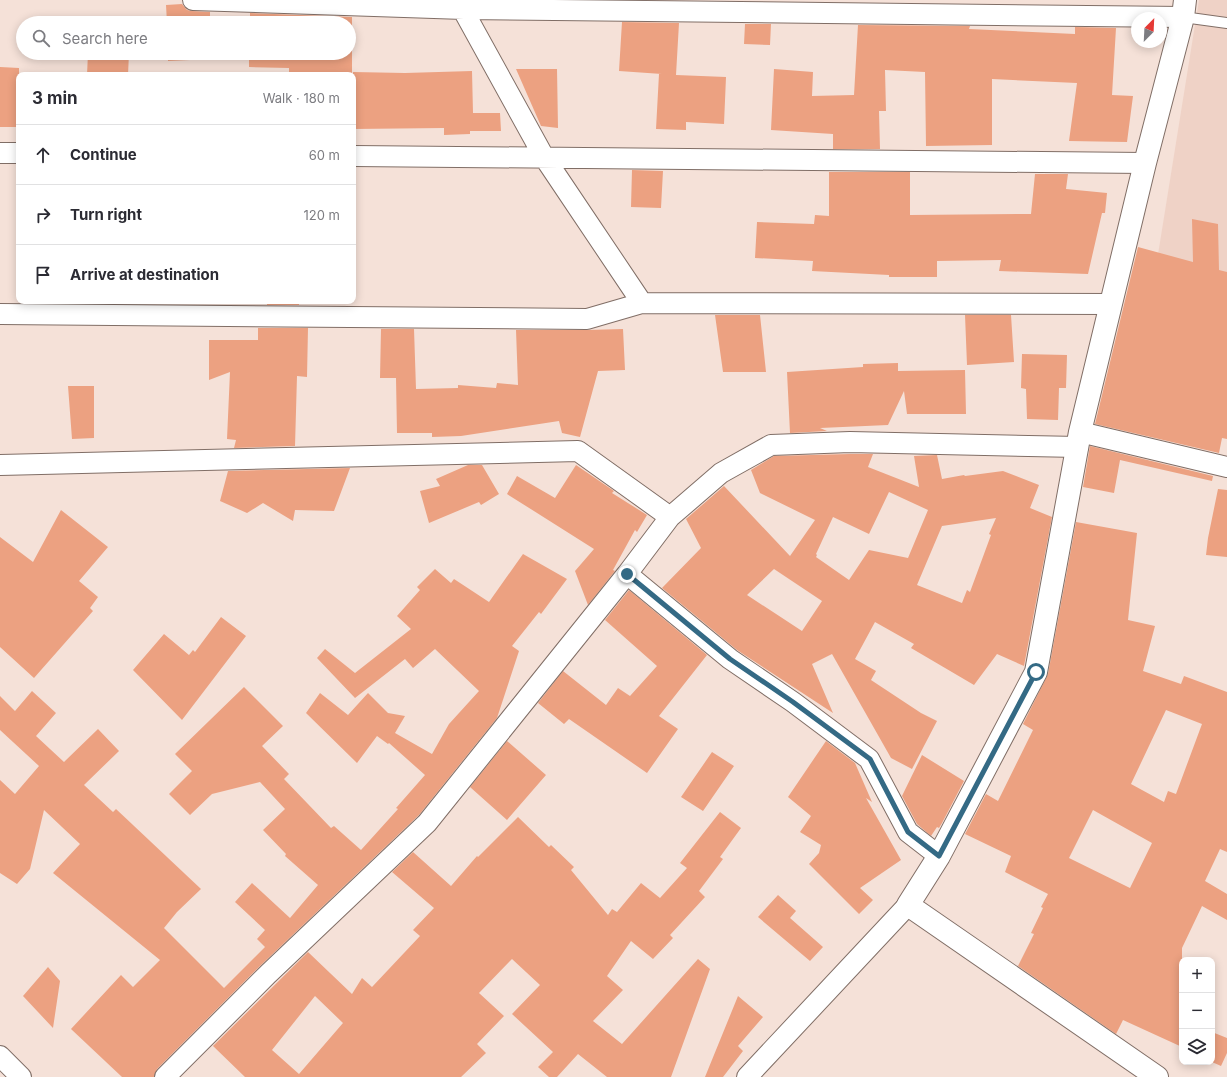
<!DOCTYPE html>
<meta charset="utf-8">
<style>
body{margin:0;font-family:Inter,sans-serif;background:#f7f7f7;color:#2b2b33}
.controls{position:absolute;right:12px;bottom:12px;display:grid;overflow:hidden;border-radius:8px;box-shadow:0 2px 10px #0003}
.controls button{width:36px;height:36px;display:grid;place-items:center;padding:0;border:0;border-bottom:1px solid #e1e1e2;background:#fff;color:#2b2b33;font:20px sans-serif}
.compass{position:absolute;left:1131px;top:12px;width:36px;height:36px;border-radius:50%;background:#fff;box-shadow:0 2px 10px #0003;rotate:24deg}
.stop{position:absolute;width:12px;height:12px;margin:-9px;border:3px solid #346a85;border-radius:50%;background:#fff}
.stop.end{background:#346a85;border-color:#fff;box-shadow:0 1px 4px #0008}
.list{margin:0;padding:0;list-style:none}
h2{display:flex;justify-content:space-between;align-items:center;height:52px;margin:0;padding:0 16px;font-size:17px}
h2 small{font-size:13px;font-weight:400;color:#7c7c81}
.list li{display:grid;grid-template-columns:26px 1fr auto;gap:12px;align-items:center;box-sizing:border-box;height:60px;padding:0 16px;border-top:1px solid #e1e1e2}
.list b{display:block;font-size:15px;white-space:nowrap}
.list em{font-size:13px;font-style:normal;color:#7c7c81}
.icon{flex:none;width:22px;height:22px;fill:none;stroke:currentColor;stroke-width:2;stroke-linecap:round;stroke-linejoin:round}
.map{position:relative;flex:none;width:1227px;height:1077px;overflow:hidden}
.search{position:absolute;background:#fff;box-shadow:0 2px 10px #0003;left:16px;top:16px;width:340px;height:44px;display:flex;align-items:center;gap:10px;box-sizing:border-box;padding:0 14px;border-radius:22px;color:#7c7c81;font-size:15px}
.panel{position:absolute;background:#fff;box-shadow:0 2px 10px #0003;left:16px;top:72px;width:340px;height:232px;border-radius:8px}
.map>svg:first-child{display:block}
</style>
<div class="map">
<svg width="1227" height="1077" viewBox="0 0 1227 1077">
<rect width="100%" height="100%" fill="#f5e1d8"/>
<path fill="#efd2c6" d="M 1199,0 L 1227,0 L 1227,303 L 1151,298 Z"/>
<path fill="#eca181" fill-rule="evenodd" d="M 182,4 L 187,10 L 192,11 L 210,12 L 210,23 L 167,23 L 166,5 Z
M 250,13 L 352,17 L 352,75 L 289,75 L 289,68 L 249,67 L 249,53 L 349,53 L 349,23 L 250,23 Z
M 622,22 L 679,23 L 676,75 L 726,77 L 724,124 L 686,122 L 686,130 L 656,129 L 659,74 L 662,74 L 619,71 Z
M 745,24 L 771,24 L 770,45 L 744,44 Z
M 858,25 L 970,26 L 969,29 L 1075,34 L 1075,27 L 1116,28 L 1112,95 L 1133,96 L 1127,142 L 1069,141 L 1077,83 L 992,79 L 992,145 L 926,146 L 925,72 L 885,70 L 886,111 L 879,111 L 880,149 L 833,149 L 833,134 L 771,130 L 774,69 L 813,72 L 812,96 L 854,95 Z
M 88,53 L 129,53 L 128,75 L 87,75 Z
M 168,53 L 212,53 L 212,59 L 168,61 Z
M 0,67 L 19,68 L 19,127 L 0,127 Z
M 516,69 L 557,69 L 558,128 L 541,126 Z
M 472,71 L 473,113 L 500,113 L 501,131 L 470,131 L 470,134 L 444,135 L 444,128 L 353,129 L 353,72 L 405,73 Z
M 632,170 L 663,171 L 661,208 L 631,207 Z
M 829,172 L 910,172 L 910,215 L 1031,214 L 1035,174 L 1068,174 L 1066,189 L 1107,193 L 1105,213 L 1102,213 L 1088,274 L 999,271 L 1001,260 L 937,261 L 937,277 L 889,277 L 889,275 L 812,271 L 813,261 L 755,258 L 757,222 L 814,224 L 815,215 L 829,216 Z
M 1192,219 L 1218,224 L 1219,270 L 1227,272 L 1227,439 L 1222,438 L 1219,453 L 1095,424 L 1138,247 L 1193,262 Z
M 267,301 L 299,301 L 299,305 L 267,305 Z
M 715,315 L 760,315 L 766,372 L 723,372 Z
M 965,315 L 1011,315 L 1014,362 L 967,365 Z
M 258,328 L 308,328 L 307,377 L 297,376 L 295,446 L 234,448 L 236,440 L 227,439 L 230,372 L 209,380 L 209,340 L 258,340 Z
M 381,329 L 414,329 L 416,389 L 458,388 L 458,385 L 496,388 L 497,383 L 518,385 L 516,330 L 587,330 L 623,329 L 625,370 L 598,371 L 580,437 L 562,433 L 559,421 L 461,436 L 432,437 L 432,433 L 397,433 L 396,378 L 380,378 Z
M 1022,354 L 1067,355 L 1066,388 L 1059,388 L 1058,420 L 1027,419 L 1026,389 L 1021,388 Z
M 898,363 L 898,371 L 965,370 L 966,414 L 907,414 L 904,391 L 888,425 L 820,428 L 827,431 L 790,433 L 787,372 L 863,367 L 863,364 Z
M 68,386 L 94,386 L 94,438 L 72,439 Z
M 1090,446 L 1213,476 L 1212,481 L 1120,460 L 1114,493 L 1083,487 Z
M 850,454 L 873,454 L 868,467 L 919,487 L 914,456 L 937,455 L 942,479 L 964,475 L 965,476 L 1003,471 L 1039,485 L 1030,508 L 1052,517 L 1024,666 L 997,654 L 974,685 L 911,648 L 914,644 L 875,622 L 855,659 L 876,671 L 871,680 L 921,713 L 937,721 L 912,769 L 891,758 L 832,654 L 812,664 L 833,713 L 737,650 L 662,588 L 701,548 L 686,519 L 724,486 L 790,556 L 815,520 L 760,493 L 751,470 L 774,456 ZM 889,492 L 928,510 L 908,558 L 869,550 L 849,580 L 816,557 L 817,555 L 816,554 L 833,517 L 869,534 ZM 996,518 L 989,534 L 991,535 L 970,592 L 967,590 L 962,603 L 917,585 L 942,526 ZM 774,569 L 822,601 L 802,631 L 747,595 Z
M 468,465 L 482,465 L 499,494 L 481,505 L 479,502 L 429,523 L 420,491 L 440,486 L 436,479 Z
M 576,465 L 614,491 L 612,493 L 647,515 L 637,532 L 635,530 L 613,570 L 615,571 L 588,605 L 575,571 L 594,549 L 507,494 L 517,476 L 555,498 Z
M 350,468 L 334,511 L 295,510 L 293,521 L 263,503 L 247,513 L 220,501 L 228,471 Z
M 1218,489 L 1227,490 L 1227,557 L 1206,555 L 1208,538 Z
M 61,510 L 108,547 L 79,581 L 98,597 L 90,608 L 93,611 L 34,678 L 0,647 L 0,537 L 33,562 Z
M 1076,522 L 1137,533 L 1128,620 L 1155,626 L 1143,671 L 1181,684 L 1184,676 L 1227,692 L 1227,852 L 1220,849 L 1205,881 L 1227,894 L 1227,920 L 1202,906 L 1182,948 L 1182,1047 L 1123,1020 L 1116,1034 L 1018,966 L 1034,934 L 1031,933 L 1043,908 L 1041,907 L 1048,894 L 1005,872 L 1011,856 L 965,834 L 986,794 L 998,801 L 1033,730 L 1023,724 L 1048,674 ZM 1166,710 L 1202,724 L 1176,794 L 1168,791 L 1164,802 L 1131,784 ZM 1093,810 L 1152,843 L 1130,888 L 1069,858 Z
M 523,554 L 567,579 L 541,614 L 539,612 L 512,646 L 519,651 L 497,718 L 419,815 L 260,966 L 157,1069 L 154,1077 L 122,1077 L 71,1029 L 121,975 L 133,987 L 160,960 L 53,873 L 80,844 L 44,810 L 30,869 L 17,884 L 0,873 L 0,780 L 15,794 L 39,766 L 0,730 L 0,696 L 15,711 L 32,691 L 56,713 L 36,736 L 64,762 L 98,729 L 119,751 L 84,785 L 113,812 L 116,809 L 201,889 L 177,912 L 164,928 L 224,988 L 265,947 L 257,939 L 265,930 L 235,902 L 252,883 L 290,918 L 318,885 L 285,856 L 286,854 L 263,830 L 285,809 L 260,782 L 212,794 L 190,815 L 169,794 L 192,771 L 175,754 L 244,687 L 283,726 L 262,746 L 289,774 L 284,779 L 331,828 L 334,826 L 361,850 L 398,809 L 396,808 L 425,775 L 389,743 L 388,744 L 377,736 L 357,763 L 306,713 L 320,693 L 348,715 L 368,693 L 388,713 L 405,716 L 395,733 L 432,754 L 449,724 L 479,691 L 435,649 L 413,668 L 405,659 L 355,698 L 317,658 L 325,649 L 355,673 L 411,629 L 397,616 L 420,590 L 417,587 L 435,569 L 451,583 L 454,579 L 489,602 Z
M 629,590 L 707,655 L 659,716 L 678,729 L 647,773 L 569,719 L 564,724 L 538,703 L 563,671 L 606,705 L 618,688 L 630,696 L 657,666 L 605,620 Z
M 221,617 L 246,636 L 182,720 L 133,670 L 164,634 L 189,655 L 193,650 L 195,652 Z
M 507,741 L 546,775 L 507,820 L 470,787 Z
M 826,741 L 855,763 L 872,802 L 866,798 L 901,860 L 860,888 L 873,900 L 859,914 L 809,864 L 819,853 L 821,845 L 800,832 L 811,816 L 788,797 Z
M 712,752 L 734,766 L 703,811 L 681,797 Z
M 922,755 L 964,781 L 942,823 L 939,828 L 937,827 L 931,836 L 917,824 L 902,796 Z
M 720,812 L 741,828 L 720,857 L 723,859 L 699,891 L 705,897 L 670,935 L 673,938 L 653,959 L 631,941 L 607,976 L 623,990 L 593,1021 L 622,1044 L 698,959 L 710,969 L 671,1077 L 607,1077 L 578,1054 L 557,1077 L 549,1077 L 538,1067 L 553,1052 L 512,1014 L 540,985 L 512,959 L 479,993 L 504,1016 L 477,1044 L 486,1053 L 461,1077 L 245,1077 L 213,1046 L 308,952 L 352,994 L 362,978 L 372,987 L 420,936 L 413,930 L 434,908 L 392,872 L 413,852 L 451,886 L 477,856 L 478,857 L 518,817 L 549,847 L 551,845 L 574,867 L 571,870 L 608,915 L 612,909 L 617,912 L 641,883 L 660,898 L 687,868 L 680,863 ZM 315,996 L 343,1023 L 299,1074 L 272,1050 Z
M 778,895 L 796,911 L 790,918 L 823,947 L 810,961 L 758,917 Z
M 48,967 L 60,981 L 53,1028 L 23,996 Z
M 738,996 L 763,1017 L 738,1046 L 743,1051 L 723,1077 L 705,1077 Z
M 1212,1032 L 1227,1038 L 1227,1053 L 1221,1066 L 1212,1062 Z"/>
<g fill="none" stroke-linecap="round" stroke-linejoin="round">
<defs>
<path id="lane" d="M 1183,17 L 1227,23"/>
<path id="street" d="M 193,0 L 464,9 L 1183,17
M 458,1 L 544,157 L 642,303
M 0,153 L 19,153
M 353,156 L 1145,163
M 0,314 L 587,319 L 642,303 L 1111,304
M 1080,432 L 1227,467
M 0,465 L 578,451 L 670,517
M 627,574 L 730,659 L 793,702 L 869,759 L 908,832 L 939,856
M 0,1056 L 21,1077
M 165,1077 L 268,974 L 427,823 L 627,574 L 670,517 L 721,473 L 771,445 L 850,442 L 1078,447
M 747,1077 L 908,905"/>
<path id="secondary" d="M 1157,1077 L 908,905 L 939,856 L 1036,672 L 1080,432 L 1145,163 L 1183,17 L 1185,0"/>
</defs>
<use href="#lane" stroke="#806e66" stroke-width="12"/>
<use href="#street" stroke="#806e66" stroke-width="22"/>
<use href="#secondary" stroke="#806e66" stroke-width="24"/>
<use href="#lane" stroke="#fff" stroke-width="10"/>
<use href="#street" stroke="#fff" stroke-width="20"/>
<use href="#secondary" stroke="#fff" stroke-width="22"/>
</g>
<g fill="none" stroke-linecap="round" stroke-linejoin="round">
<path stroke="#346a85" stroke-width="5" d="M 627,574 L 730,659 L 793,702 L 870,759 L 908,832 L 939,856 L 1036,672"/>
</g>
</svg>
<div class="controls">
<button>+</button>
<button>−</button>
<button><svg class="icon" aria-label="layers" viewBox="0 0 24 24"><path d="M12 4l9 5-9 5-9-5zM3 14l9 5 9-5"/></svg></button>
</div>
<svg class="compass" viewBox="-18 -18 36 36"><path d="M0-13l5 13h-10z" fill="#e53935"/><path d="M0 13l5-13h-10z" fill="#7c7c81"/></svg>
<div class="stop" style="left:1036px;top:672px"></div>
<div class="stop end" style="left:627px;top:574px"></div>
<div class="search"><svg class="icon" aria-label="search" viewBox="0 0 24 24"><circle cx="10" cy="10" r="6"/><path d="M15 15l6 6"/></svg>Search here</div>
<section class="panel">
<h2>3 min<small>Walk · 180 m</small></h2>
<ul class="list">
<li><svg class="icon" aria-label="ahead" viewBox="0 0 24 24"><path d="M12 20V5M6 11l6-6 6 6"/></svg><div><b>Continue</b></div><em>60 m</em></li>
<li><svg class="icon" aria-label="right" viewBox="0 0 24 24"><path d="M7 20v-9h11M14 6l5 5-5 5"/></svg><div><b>Turn right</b></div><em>120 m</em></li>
<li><svg class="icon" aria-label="arrive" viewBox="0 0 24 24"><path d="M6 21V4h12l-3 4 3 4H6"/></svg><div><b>Arrive at destination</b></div></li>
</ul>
</section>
</div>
